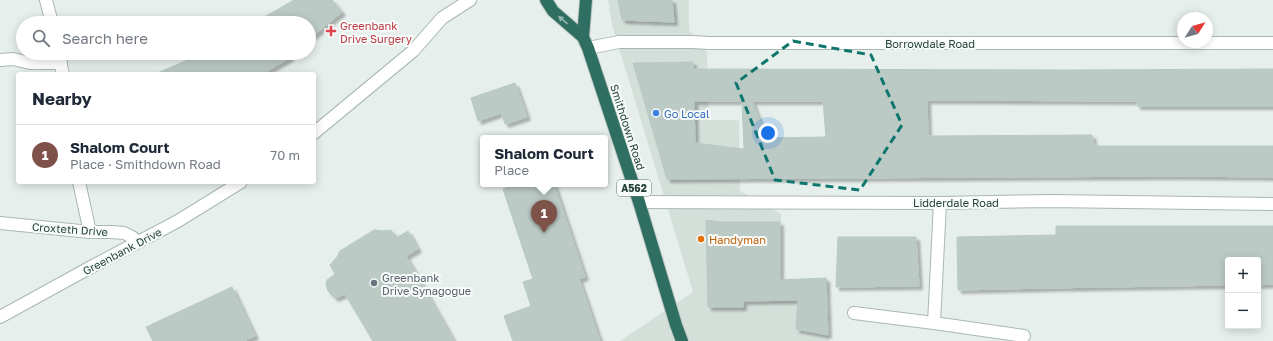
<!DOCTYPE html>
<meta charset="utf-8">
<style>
body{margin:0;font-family:"Golos Text",sans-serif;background:#f2f2f3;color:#1f2937}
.controls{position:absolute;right:12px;bottom:12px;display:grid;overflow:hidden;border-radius:4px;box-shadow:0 2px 10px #0003}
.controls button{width:36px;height:36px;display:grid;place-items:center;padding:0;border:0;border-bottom:1px solid #e0e1e3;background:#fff;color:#1f2937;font:20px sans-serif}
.compass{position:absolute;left:1177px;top:12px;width:36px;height:36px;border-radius:50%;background:#fff;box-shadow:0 2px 10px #0003;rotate:54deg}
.you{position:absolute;left:768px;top:133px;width:14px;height:14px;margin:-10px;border:3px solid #fff;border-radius:50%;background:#1a73e8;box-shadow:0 0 0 6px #1a73e833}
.badge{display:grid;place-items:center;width:26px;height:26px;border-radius:50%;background:#7f5249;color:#fff;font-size:13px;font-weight:700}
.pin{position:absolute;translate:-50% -33px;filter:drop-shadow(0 1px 2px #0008)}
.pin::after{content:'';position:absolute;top:21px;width:14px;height:12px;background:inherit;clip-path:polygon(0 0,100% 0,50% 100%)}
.popup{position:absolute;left:480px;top:135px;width:128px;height:52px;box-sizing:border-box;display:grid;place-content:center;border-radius:4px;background:#fff;filter:drop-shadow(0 1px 3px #0005);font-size:13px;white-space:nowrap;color:#747a83}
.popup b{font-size:15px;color:#1f2937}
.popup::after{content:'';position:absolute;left:50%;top:100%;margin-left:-8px;border:8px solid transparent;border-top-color:#fff}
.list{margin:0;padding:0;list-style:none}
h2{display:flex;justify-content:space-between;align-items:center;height:52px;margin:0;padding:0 16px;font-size:17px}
h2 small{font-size:13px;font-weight:400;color:#747a83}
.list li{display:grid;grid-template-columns:26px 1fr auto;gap:12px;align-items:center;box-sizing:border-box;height:60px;padding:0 16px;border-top:1px solid #e0e1e3}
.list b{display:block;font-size:15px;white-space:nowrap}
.list p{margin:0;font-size:13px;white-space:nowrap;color:#747a83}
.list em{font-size:13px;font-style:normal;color:#747a83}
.icon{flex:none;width:22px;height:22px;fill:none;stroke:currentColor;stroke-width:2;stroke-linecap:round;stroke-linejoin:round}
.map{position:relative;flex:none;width:1273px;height:341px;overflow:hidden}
.search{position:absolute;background:#fff;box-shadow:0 2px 10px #0003;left:16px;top:16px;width:300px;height:44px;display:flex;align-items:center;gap:10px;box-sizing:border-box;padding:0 14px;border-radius:22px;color:#747a83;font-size:15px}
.panel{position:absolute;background:#fff;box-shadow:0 2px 10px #0003;left:16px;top:72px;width:300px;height:112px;border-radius:4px}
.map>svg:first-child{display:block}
</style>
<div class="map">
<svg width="1273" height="341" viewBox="0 0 1273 341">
<defs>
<filter id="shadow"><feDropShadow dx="3.5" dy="3.5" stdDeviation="1" flood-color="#0004"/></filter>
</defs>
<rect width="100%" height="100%" fill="#e6efeb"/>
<path fill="#d4dfda" d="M 608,0 L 689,0 L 689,30 L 707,52 L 709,120 L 739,120 L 740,191 L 781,214 L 781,279 L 827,278 L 829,341 L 620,341 L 693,292 L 612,25 Z"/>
<path fill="#bbcac4" stroke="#b8c9c2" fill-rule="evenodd" filter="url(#shadow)" d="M 294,0 L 332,0 L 342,12 L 309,39 L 309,23 L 254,23 Z
M 618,0 L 672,0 L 674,22 L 622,20 Z
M 204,53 L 292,53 L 290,55 L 291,57 L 262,74 L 155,74 Z
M 693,62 L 693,69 L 1068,70 L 1273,69 L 1273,106 L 1137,106 L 1137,101 L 927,100 L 928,136 L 1092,135 L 1094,146 L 1273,146 L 1273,177 L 1177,176 L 667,179 L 633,63 ZM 694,101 L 742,101 L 744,149 L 695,143 ZM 752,101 L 823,101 L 826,137 L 766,138 Z
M 515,83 L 527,117 L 505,124 L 501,113 L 478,121 L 471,98 Z
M 519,184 L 554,184 L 585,277 L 579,279 L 600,341 L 513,341 L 504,316 L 531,306 L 523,282 L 533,279 L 503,189 Z
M 706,220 L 721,222 L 780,222 L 780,280 L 826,278 L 828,335 L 796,329 L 798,300 L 743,301 L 743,307 L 708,307 Z
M 1056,226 L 1273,226 L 1273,284 L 1258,285 L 1258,260 L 1228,260 L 1228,285 L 1044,288 L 958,290 L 957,237 L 1056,235 Z
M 374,230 L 383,231 L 391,230 L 396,238 L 408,231 L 418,249 L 406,256 L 454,341 L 373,341 L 345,294 L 335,298 L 328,291 L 326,285 L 327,280 L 335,274 L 330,265 L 337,257 L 340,251 Z
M 838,237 L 916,237 L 919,286 L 836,287 Z
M 232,287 L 255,336 L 244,341 L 153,341 L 146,327 Z"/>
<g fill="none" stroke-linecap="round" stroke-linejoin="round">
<defs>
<path id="lane" d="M 0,60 L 13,59 L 30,63 L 61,63
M 854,313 L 934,323 L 1024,336
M 934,323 L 940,203"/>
<path id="street" d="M 46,0 L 52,23
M 588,48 L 619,42 L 692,42 L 709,43 L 1273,43
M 58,53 L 63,74
M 314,133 L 413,51 L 442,18 L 470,0
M 79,182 L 90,232
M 639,202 L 940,203 L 1050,201 L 1273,204
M 0,223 L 90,232 L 111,232 L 124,233 L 132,237 L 138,242
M 0,317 L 91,267 L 178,221 L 241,182"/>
<path id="highway" d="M 546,0 L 553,11 L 583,37 L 588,48 L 639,202 L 676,325 L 682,341
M 583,37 L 586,0"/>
</defs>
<use href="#lane" stroke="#a8b8b2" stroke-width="14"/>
<use href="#street" stroke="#a8b8b2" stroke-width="14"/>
<use href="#highway" stroke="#c2cac8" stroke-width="14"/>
<use href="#lane" stroke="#fff" stroke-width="12"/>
<use href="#street" stroke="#fff" stroke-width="12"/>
<use href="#highway" stroke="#2f6f62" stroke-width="12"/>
</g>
<defs><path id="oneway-solid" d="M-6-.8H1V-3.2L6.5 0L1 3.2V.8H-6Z"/></defs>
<use fill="#93b5ae" href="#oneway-solid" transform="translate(563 20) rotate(-140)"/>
<path fill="none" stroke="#0f766e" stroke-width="3" stroke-dasharray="8 5" stroke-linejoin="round" d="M 793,41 L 871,55 L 902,125 L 860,190 L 775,180 L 736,83 Z"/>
<path fill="#e0444e" stroke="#f7fbf9" stroke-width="1.5" d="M329 25h4v4h4v4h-4v4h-4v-4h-4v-4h4z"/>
<circle fill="#3f7fe0" stroke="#f7fbf9" stroke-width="1.5" cx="656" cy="113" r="4"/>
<circle fill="#e8710a" stroke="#f7fbf9" stroke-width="1.5" cx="701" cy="239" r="4"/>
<circle fill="#6b7280" stroke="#f7fbf9" stroke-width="1.5" cx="374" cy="283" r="4"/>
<g text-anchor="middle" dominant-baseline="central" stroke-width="4" stroke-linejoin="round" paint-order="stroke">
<rect fill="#f7fbf9" stroke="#637a73" stroke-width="1" x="617" y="180" width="34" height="16" rx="3"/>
<g font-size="10" font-weight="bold" fill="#24423a">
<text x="634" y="188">A562</text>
</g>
<g font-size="11" fill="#be3a42" stroke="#f7fbf9" text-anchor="start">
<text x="340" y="25">Greenbank<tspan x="340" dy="13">Drive Surgery</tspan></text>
</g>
<g font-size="11" fill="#24423a" stroke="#f7fbf9">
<text x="930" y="43">Borrowdale Road</text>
<text transform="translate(628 127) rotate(72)">Smithdown Road</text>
<text x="956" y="202">Lidderdale Road</text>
<text transform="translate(70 229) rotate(4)">Croxteth Drive</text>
<text transform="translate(122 251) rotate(-28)">Greenbank Drive</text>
</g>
<g font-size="11" fill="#366cbe" stroke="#f7fbf9" text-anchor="start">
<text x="664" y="113">Go Local</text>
</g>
<g font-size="11" fill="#c56008" stroke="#f7fbf9" text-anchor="start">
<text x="709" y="239">Handyman</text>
</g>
<g font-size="11" fill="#5b616d" stroke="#f7fbf9" text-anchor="start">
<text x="382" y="277">Greenbank<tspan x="382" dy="13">Drive Synagogue</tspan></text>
</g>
</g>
</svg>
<div class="controls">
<button>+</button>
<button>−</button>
</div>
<svg class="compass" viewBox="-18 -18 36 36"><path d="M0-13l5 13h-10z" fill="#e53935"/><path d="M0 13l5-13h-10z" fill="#747a83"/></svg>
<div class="you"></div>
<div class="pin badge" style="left:544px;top:233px">1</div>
<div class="popup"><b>Shalom Court</b>Place</div>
<div class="search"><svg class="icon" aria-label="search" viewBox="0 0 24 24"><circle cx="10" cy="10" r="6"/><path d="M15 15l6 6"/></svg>Search here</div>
<section class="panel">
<h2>Nearby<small></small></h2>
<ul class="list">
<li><span class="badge">1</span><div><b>Shalom Court</b><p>Place · Smithdown Road</p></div><em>70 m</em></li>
</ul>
</section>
</div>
